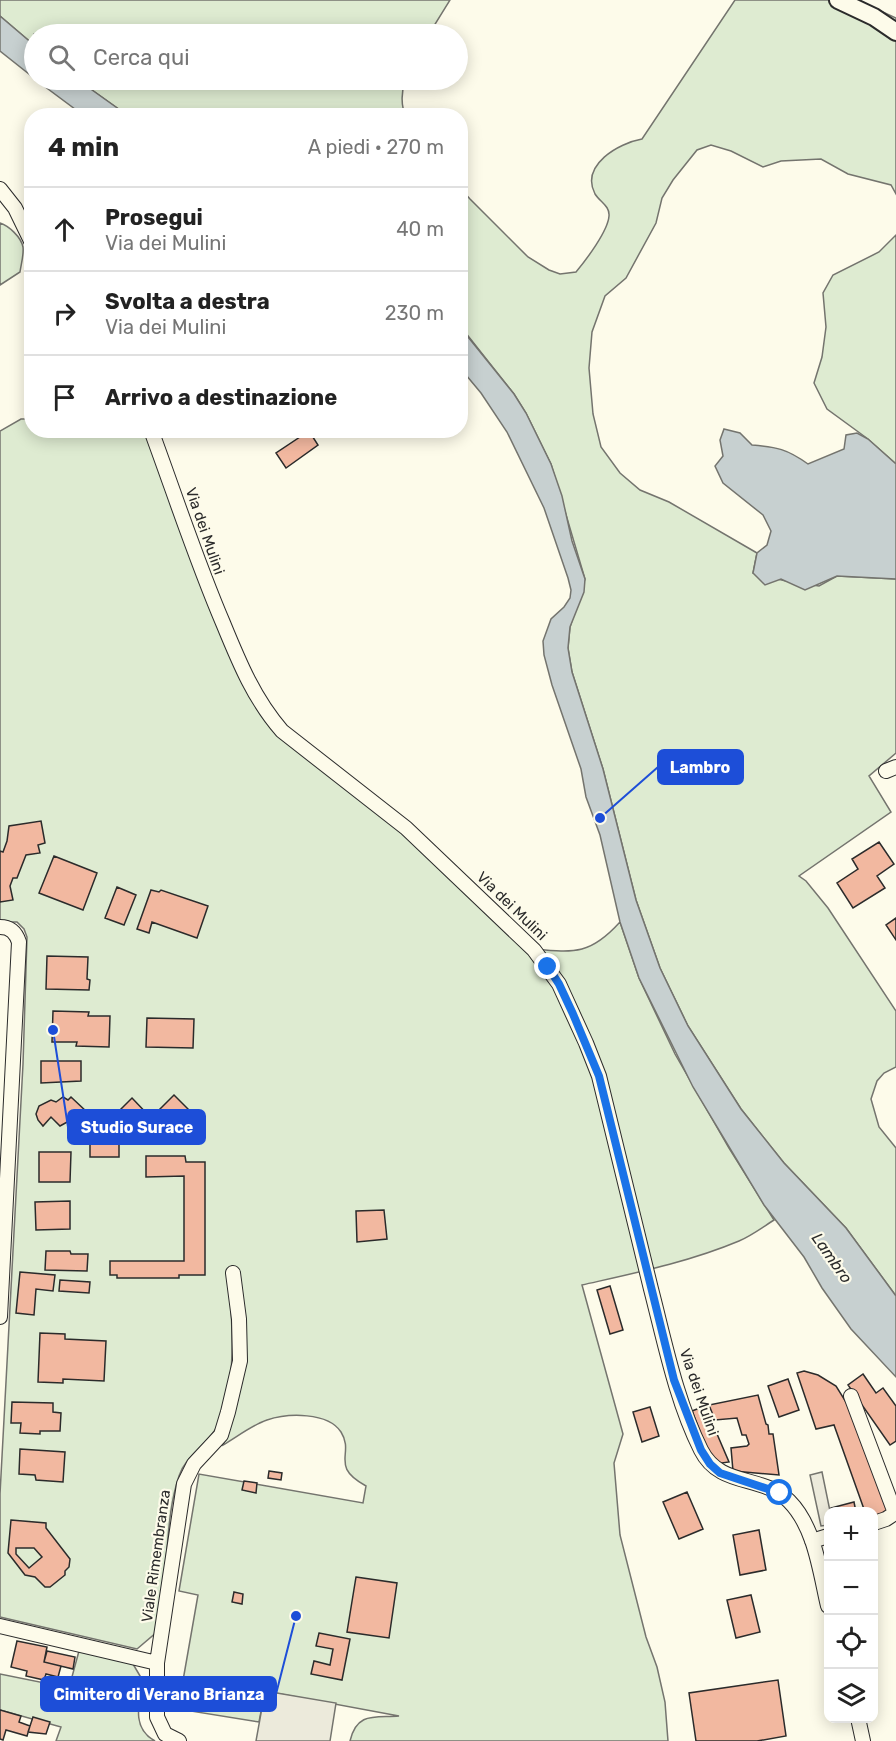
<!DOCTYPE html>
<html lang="it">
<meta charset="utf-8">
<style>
body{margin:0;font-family:Rubik,sans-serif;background:#f2f2f2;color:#222}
.controls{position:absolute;right:18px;bottom:18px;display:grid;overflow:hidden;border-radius:12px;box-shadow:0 3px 15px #0003}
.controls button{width:54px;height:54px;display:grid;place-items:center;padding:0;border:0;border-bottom:2px solid #e0e0e0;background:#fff;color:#222;font:30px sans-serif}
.stop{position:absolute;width:18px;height:18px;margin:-14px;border:4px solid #1a73e8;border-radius:50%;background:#fff}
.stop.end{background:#1a73e8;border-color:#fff;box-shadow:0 2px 6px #0008}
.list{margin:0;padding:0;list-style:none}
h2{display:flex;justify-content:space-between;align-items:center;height:78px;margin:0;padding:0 24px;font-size:26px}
h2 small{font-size:20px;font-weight:400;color:#767676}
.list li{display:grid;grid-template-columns:39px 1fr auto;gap:18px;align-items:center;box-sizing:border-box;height:84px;padding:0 24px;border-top:2px solid #e0e0e0}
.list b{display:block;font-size:22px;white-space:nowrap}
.list p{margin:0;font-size:20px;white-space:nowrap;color:#767676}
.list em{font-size:20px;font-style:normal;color:#767676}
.icon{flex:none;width:33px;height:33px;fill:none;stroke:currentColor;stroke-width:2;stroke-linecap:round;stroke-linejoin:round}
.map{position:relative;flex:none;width:896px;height:1741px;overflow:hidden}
.search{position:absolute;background:#fff;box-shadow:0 3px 15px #0003;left:24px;top:24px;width:444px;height:66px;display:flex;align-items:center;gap:15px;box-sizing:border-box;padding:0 21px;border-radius:33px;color:#767676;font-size:22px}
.panel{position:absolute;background:#fff;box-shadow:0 3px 15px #0003;left:24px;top:108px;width:444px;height:330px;border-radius:24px}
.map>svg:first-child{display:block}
</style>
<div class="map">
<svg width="896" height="1741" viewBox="0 0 896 1741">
<rect width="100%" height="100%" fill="#fdfbea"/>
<path fill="#deebd1" stroke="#74746e" stroke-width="1.5" d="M 0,0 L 450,0 L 429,34 L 34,34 L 34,45 L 0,16 Z
M 735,0 L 857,0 L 896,18 L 896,194 L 891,185 L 848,174 L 821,159 L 781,161 L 763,167 L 731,151 L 711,145 L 697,150 L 673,180 L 662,198 L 656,223 L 626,278 L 605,296 L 592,332 L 589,368 L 593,414 L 601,447 L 620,473 L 640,490 L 669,502 L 757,553 L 753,573 L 786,581 L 819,586 L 837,576 L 896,579 L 896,753 L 869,776 L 891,812 L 799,876 L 806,881 L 828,908 L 896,1011 L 896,1067 L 884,1073 L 877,1081 L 871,1099 L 879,1127 L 896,1148 L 896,1296 L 846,1228 L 784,1163 L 741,1109 L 688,1026 L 660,968 L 636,900 L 603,769 L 572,672 L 568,648 L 570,627 L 585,579 L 551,464 L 526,413 L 514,394 L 461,327 L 460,188 L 470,199 L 528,257 L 549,270 L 560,274 L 576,272 C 586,260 608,231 609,216 C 610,206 600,202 595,194 C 580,165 619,143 642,139 Z
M 78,80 L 405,80 C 402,90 400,106 406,115 L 127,115 Z
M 0,223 C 9,226 21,237 23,247 C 24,255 21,264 20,272 L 0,285 Z
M 896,235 L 896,464 L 868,439 L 827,409 L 814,383 L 822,357 L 826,327 L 823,293 L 833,275 L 879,252 Z
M 21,419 L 31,419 L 32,430 L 143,430 L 152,434 L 266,712 L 345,779 L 534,949 C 576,953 591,954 620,922 L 639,978 L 675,1054 L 729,1148 L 774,1220 C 763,1227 751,1236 739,1241 C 689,1262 635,1273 582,1285 L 623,1434 L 614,1463 L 620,1535 L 646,1637 L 657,1667 L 665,1702 L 668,1741 L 350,1741 C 357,1711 376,1718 399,1716 L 265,1691 L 259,1722 L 178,1709 L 198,1595 L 179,1591 L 199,1474 L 363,1503 L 366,1486 C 329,1466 355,1454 341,1432 C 328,1412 288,1413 267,1420 C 252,1425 237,1437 223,1445 L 237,1398 L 246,1347 L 230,1295 C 233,1334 236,1396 215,1430 C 204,1447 185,1457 179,1476 C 171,1500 169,1524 167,1549 C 164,1576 161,1603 158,1631 L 137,1649 L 0,1617 L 0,1494 L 23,1064 L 27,937 L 24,929 L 17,922 L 0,922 L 0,431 Z
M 79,1651 L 133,1664 L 143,1681 C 139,1703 131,1728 155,1741 L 56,1741 L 61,1727 L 0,1710 L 0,1674 L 69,1688 Z"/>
<path fill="#eceadb" stroke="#74746e" stroke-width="1.5" d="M 822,1472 L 830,1511 L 828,1512 L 828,1525 L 821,1526 L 810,1475 Z
M 265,1691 L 336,1703 L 330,1741 L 256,1741 Z"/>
<path fill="#c7d0d0" stroke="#74746e" stroke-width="1.5" d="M 0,16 L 34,45 L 34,78 L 0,51 Z
M 36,80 L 78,80 L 127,115 L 83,115 Z
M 460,327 L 514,394 L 526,413 L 551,464 L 562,496 L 572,541 L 585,579 L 584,592 L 570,627 L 568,648 L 572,672 L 603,769 L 636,900 L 660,968 L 688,1026 L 741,1109 L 784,1163 L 846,1228 L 896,1296 L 896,1377 L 851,1329 L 822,1288 L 804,1257 L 764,1205 L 693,1087 L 639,978 L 620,922 L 600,835 L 586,797 L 581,769 L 552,685 L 544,655 L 543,641 L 551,619 L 564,607 L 570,598 L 571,590 L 568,578 L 544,508 L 507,432 L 481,393 L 461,369 Z
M 724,429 L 740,433 L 752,445 C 777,447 787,449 808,464 L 844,449 L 846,435 L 857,433 L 868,439 L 896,464 L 896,579 L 837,576 L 805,590 L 781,579 L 765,585 L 753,573 L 757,553 L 767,545 L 771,531 L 763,515 L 723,483 L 715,466 L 723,456 L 720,440 Z"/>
<path fill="#f2b8a0" stroke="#2b2b2b" stroke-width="1.5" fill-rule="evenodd" d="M 309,431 L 318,445 L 286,468 L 276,453 Z
M 41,821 L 45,843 L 38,845 L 40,853 L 26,855 L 17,878 L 13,878 L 10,886 L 13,900 L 0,902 L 0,851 L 3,852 L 7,841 L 9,826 Z
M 879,842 L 894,864 L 877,876 L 885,888 L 853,908 L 837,883 L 858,869 L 852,859 Z
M 54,856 L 97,873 L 83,910 L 39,893 Z
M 117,887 L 136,895 L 124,925 L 105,918 Z
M 151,890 L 159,892 L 161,890 L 208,906 L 197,938 L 152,922 L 149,933 L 137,929 Z
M 896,918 L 896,940 L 886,925 Z
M 47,956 L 88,957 L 87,979 L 90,980 L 89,990 L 46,989 Z
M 53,1011 L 89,1012 L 88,1016 L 110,1016 L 109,1047 L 76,1046 L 77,1042 L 52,1042 Z
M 147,1018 L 194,1019 L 193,1048 L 146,1047 Z
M 41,1061 L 81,1061 L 81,1081 L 41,1083 Z
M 174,1095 L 194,1115 L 192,1116 L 194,1119 L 181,1132 L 178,1129 L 172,1135 L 153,1116 Z
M 63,1097 L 68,1100 L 71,1097 L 88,1113 L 74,1126 L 69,1121 L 60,1126 L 51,1117 L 43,1126 L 38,1120 L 36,1114 L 39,1106 L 51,1100 L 56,1102 Z
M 132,1098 L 153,1120 L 139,1134 L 117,1113 Z
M 119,1143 L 119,1157 L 90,1157 L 90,1144 Z
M 39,1152 L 71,1152 L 70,1182 L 39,1182 Z
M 146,1156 L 185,1156 L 186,1162 L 205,1162 L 205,1275 L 179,1275 L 179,1278 L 117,1278 L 117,1275 L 110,1275 L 110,1261 L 184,1261 L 184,1176 L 146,1177 Z
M 70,1201 L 70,1229 L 36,1230 L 35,1202 Z
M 384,1210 L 387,1239 L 357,1242 L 356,1211 Z
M 46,1251 L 70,1251 L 71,1254 L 88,1254 L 87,1271 L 45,1270 Z
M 20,1272 L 55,1275 L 53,1291 L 36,1289 L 34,1315 L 16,1313 Z
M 60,1280 L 90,1282 L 89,1293 L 59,1291 Z
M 610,1286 L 623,1330 L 610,1334 L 597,1290 Z
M 40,1333 L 65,1334 L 65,1339 L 106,1341 L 104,1381 L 63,1379 L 63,1383 L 38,1382 Z
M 804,1371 L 818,1375 L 836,1386 L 851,1410 L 888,1512 L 874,1517 L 874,1512 L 865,1512 L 834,1425 L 816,1429 L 797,1373 Z
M 863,1374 L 876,1393 L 883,1388 L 896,1406 L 896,1441 L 890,1445 L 848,1385 Z
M 788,1379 L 799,1410 L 779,1417 L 768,1386 Z
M 758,1395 L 766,1424 L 768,1425 L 769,1434 L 773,1434 L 779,1475 L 733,1471 L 731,1448 L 747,1446 L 749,1444 L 746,1435 L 742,1435 L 737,1418 L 715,1420 L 709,1405 Z
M 12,1402 L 53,1403 L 53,1412 L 61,1413 L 60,1431 L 40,1431 L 40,1434 L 20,1433 L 21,1423 L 11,1423 Z
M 705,1406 L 729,1462 L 715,1464 L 702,1437 L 692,1411 Z
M 650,1407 L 659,1436 L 642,1442 L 633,1412 Z
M 20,1449 L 65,1452 L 63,1482 L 36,1480 L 35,1475 L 19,1474 Z
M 269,1471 L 282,1473 L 281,1480 L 268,1478 Z
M 244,1481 L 257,1483 L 256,1493 L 242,1490 Z
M 687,1492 L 703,1529 L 679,1539 L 663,1502 Z
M 854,1502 L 856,1512 L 832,1512 L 831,1508 Z
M 11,1520 L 46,1523 L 46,1528 L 70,1559 L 69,1567 L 65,1571 L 65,1575 L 50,1587 L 45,1587 L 35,1577 L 25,1575 L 8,1553 ZM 16,1548 L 34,1548 L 42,1557 L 29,1568 L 16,1554 Z
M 759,1530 L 766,1570 L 740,1575 L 733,1535 Z
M 356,1577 L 397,1583 L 389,1638 L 347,1632 Z
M 234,1592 L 243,1594 L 242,1604 L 232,1602 Z
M 751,1595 L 760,1632 L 736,1638 L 727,1600 Z
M 319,1633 L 350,1639 L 342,1680 L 311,1674 L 314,1661 L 330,1665 L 333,1649 L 316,1646 Z
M 17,1641 L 47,1647 L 44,1662 L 61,1666 L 58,1677 L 46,1674 L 44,1680 L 26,1676 L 27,1671 L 11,1667 Z
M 47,1651 L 75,1657 L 73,1669 L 44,1662 Z
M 778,1680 L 786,1736 L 757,1741 L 696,1741 L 689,1693 Z
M 0,1710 L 21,1716 L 19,1722 L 30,1726 L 27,1736 L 6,1730 L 3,1740 L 0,1739 Z
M 33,1717 L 50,1722 L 46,1734 L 28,1732 Z"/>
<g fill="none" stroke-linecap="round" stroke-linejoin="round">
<defs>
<path id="minor" d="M 0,189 L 15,208 L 32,243
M 151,430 C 175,495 196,560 223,623 C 239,662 254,699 282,731 L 406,828 L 534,950 L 559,984 L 586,1043 L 599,1076 C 616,1147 634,1218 651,1289 C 665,1343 676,1400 701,1450 C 720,1488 762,1474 789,1501 C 815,1527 820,1572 828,1606
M 886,771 L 896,767
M 0,927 C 11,927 16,933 19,942 L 0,1317
M 851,1396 L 895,1513 L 886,1519 L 874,1523
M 812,1541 L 828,1536
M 0,1626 L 157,1663
M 858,1718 L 863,1741
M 179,1741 L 165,1734 L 157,1717 L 157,1663 L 184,1484 L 194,1464 L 221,1435 L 228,1412 L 240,1361 L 239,1319 L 233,1273"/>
<path id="tertiary" d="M 838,0 L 874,17 L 896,32"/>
</defs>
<use href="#minor" stroke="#2b2b2b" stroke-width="16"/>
<use href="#tertiary" stroke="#2b2b2b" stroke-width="20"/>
<use href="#minor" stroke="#fdfbea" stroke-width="14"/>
<use href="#tertiary" stroke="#fdfbea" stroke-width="16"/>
</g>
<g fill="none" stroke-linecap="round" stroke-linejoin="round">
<path stroke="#1a73e8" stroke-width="8" d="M 548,967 L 559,984 L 573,1014 L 599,1076 L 674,1380 L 701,1450 L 710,1464 L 720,1473 L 780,1493"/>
</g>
<g text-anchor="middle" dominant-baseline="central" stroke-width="4.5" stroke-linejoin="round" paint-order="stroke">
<g font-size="15" fill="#2b2b2b" stroke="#fdfbea">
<text transform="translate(205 531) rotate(71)">Via dei Mulini</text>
<text transform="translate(512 906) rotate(44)">Via dei Mulini</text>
<text transform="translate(699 1392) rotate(71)">Via dei Mulini</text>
<text transform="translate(156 1556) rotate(-82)">Viale Rimembranza</text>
</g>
<g font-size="16" font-style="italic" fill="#2b2b2b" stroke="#fdfbea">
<text transform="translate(832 1258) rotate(55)">Lambro</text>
</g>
</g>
<path fill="none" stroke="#1d4ed8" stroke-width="2" d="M600 818L658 767M53 1030L68 1127M296 1616L276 1694"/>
<g fill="#1d4ed8" stroke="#fdfbea" stroke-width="2">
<circle cx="600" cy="818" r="6"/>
<circle cx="53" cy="1030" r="6"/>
<circle cx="296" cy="1616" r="6"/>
</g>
<g fill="#1d4ed8" stroke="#1d4ed8" stroke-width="2">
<rect x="658" y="750" width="85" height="34" rx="6"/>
<rect x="68" y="1110" width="137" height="34" rx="6"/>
<rect x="41" y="1677" width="235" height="34" rx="6"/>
</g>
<g font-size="16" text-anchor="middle" font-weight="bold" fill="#fff">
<text x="700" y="773">Lambro</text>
<text x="137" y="1133">Studio Surace</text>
<text x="159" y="1700">Cimitero di Verano Brianza</text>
</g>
</svg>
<div class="controls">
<button>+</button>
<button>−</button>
<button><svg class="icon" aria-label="locate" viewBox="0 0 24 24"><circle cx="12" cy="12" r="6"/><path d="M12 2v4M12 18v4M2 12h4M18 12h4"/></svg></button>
<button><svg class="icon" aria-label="layers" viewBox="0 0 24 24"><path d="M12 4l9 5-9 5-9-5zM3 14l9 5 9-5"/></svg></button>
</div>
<div class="stop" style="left:780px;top:1493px"></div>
<div class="stop end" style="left:548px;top:967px"></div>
<div class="search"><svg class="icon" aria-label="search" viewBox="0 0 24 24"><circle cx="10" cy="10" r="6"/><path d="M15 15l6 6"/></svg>Cerca qui</div>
<section class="panel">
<h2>4 min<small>A piedi · 270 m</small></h2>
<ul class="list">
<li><svg class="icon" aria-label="ahead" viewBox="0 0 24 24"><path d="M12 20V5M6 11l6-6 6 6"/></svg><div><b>Prosegui</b><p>Via dei Mulini</p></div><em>40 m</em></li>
<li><svg class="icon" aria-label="right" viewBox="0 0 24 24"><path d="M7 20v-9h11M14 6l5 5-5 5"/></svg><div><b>Svolta a destra</b><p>Via dei Mulini</p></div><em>230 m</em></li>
<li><svg class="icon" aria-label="arrive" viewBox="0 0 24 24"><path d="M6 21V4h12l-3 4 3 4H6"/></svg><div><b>Arrivo a destinazione</b></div></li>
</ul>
</section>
</div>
